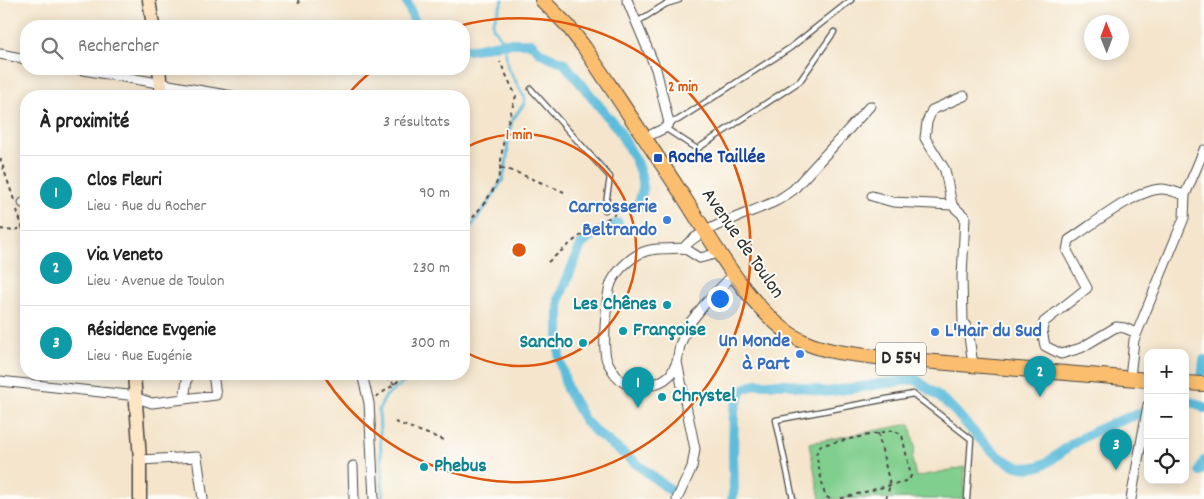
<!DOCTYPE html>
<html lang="fr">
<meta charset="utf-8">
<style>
body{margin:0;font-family:Dekko,sans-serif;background:#f6f6f6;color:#222}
.controls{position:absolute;right:15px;bottom:15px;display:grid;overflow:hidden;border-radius:10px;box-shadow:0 2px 12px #0003}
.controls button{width:45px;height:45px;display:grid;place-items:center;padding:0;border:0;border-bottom:1px solid #e0e0e0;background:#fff;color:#222;font:25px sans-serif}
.compass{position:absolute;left:1084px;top:15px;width:45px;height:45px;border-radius:50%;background:#fff;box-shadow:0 2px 12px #0003;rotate:359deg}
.you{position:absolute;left:719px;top:298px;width:18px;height:18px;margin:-12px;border:4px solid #fff;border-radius:50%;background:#1a73e8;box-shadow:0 0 0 8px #1a73e833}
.badge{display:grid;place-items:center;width:32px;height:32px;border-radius:50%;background:#2563eb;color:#fff;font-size:16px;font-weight:700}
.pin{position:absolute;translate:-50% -41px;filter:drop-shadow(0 1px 2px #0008)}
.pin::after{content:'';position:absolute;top:26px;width:18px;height:15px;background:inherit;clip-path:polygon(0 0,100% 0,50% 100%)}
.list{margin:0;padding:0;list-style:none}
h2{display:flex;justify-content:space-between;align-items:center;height:65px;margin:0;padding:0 20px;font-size:21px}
h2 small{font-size:16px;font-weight:400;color:#767676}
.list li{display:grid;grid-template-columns:32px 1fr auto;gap:15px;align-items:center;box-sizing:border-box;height:75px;padding:0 20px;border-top:1px solid #e0e0e0}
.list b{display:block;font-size:19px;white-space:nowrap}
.list p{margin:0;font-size:16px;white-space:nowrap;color:#767676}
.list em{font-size:16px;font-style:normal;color:#767676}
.icon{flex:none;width:28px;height:28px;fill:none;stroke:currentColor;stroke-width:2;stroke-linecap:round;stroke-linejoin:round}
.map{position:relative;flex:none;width:1204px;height:499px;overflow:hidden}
.search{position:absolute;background:#fff;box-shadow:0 2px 12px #0003;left:20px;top:20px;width:450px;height:55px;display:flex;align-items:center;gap:12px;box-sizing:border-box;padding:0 18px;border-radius:20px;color:#767676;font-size:19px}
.panel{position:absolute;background:#fff;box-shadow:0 2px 12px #0003;left:20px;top:90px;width:450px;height:290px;border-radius:20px}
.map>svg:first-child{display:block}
</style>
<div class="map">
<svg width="1204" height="499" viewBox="0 0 1204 499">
<rect width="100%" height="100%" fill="#fdfcf7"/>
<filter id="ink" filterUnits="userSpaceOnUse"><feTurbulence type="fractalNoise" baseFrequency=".02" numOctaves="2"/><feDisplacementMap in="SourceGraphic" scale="10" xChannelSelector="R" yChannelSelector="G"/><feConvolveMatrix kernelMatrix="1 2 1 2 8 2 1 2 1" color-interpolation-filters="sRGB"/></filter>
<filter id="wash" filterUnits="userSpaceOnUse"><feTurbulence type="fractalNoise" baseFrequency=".0096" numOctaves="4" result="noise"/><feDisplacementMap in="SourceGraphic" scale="20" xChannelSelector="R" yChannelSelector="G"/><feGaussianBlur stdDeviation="1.12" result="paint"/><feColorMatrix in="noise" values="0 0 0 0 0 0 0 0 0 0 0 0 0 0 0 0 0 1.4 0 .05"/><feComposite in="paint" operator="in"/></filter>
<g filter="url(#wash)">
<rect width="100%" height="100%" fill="#f4e5cc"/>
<path fill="#e5d3f1" d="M 227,374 L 336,374 L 335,377 Z"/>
<path fill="#81cf8e" stroke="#567d5c" d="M 910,424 L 915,447 L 912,459 L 916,477 L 965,467 L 964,499 L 922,499 L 921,498 L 820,499 L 809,443 Z"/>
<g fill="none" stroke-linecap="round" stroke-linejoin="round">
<path stroke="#5dbcdb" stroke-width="3" d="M 464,242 L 471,227 L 489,202 L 503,179 L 507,159 L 508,139 L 512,120 L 524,104 L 525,98 L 508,68 L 504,43 L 493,27 L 493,22 L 503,0
M 383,499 L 379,409 L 386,396 L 408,379 L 412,374"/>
<path stroke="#5dbcdb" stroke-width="10" d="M 406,0 L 414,20 L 419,26
M 464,48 L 469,50 L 504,43 L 531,43 L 541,53 L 564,63 L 618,129 L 635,159 L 641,175 L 643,189 L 638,206
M 618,223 L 593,235 L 581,245 L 559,299 L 559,357 L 567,389 L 585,421 L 596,432 L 670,490
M 1202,376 L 1204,360
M 1185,401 L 1198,404 L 1204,408
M 1200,471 L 1204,461
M 732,499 L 734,488 L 733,456 L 734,409 L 742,390 L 756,384 L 787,384 L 826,392 L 915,379 C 927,388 941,397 951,407 C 974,430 1008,484 1046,463 C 1056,457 1064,449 1074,443 C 1097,428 1122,419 1148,411"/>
</g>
</g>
<g filter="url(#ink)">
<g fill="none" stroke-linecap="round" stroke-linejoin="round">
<defs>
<path id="lane" d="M 637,22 L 666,4 L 679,0
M 531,89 L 610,177 L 605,210
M 669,123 L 678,120 L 790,48 L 851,0
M 665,128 L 697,149 L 800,81 L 834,32
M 793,499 L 776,420 L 913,394 L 971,439 L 967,499"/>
<path id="street" d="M 627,0 L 656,69 L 669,123 L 665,128 L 644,138
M 0,54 L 26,59
M 78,69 L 232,96
M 964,96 L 932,110 L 927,122 L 925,138 L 945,170 L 952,205 L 965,217 L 962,277 L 963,322 L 968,329 L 973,365
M 872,196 L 893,202 L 952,205
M 23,203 L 26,203
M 684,248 C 696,229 754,212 776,201 C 782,198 787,194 793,190 L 870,106
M 684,248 L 700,258 L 719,253
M 1136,333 L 1125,328 L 1116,327 L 1081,348 L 1061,354 L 1045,346 L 1042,330 L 1044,322 L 1087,288 L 1067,251 L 1069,240 C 1091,226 1136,189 1162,189 C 1169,189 1177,193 1185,195
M 677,362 C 675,366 673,371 670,375 C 658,387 634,390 620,380 C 615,376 610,366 607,361 C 602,349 606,293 612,281 C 617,271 629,259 639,254 C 652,247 670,249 684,248
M 362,374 L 369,403 L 374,499
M 1130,378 L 1134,340 L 1184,218 L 1185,195 L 1204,150
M 0,381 L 128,395 L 152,403 L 216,395 L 213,374
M 184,399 L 188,374
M 140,460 L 197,457 L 203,499
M 353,466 L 354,499
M 677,499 L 692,467 L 695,449 L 677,362 L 680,345 L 689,324 L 704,305 L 734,274
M 1131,499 L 1148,405"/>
<path id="secondary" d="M 149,0 L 153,26
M 159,69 L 162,96
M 134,374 L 140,460 L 140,499"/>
<path id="primary" d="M 542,0 L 567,25 L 584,47 C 616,95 649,144 681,193 C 712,240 751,315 802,341 C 824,352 852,354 876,357 L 1148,380
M 1185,383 L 1204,384"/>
</defs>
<use href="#lane" stroke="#494743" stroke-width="7"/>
<use href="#street" stroke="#494743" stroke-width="11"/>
<use href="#secondary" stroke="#494743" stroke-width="15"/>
<use href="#primary" stroke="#494743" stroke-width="16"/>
<path stroke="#494743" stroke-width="2" stroke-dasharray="4 4" stroke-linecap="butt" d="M 298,0 L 299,4
M 0,158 L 14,200
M 464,168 L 466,168
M 501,168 L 513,171 L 564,192
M 17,210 L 26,239
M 0,229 L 14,231 L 22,227
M 464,231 C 474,213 491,199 498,179 C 501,168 501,156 503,145 C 505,128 511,112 516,96 L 500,62
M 548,262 L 577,238 L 615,214
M 378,374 L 395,384
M 376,397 L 395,384 L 405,374
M 395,422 L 447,441
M 878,433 L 890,485 L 886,499
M 830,499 L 825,496 L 816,454 L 821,445 L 893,430 L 902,435 L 911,476 L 909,480 L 839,499"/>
<use href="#lane" stroke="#fff" stroke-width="4.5"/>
<use href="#street" stroke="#fff" stroke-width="9"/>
<use href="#secondary" stroke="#fde5c5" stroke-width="12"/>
<use href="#primary" stroke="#fbbd6e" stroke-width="14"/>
</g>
</g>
<g fill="none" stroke="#df570e" stroke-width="2.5">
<path d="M465 148A116 116 0 1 1 465 352"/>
<path d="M347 95A232 232 0 0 1 373 70M459 26A232 232 0 1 1 323 375"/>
</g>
<rect fill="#1a4fb4" stroke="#fdfcf7" stroke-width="2" x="653" y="153" width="10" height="10" rx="2.5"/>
<g fill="#3f7fe0" stroke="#fdfcf7" stroke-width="2">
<circle cx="667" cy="220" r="5"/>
<circle cx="935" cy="332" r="5"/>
<circle cx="800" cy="354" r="5"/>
</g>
<g fill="#0f9aa8" stroke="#fdfcf7" stroke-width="2">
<circle cx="667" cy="305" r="5"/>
<circle cx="623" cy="331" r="5"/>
<circle cx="583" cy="343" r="5"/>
<circle cx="662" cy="397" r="5"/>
<circle cx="424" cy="467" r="5"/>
</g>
<g text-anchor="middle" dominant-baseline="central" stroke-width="4" stroke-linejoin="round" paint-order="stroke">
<rect fill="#fdfcf7" stroke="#6a6a68" stroke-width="1" x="876" y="342.5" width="50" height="33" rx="4"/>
<g font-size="19" font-weight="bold" fill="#2b2b2b">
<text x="901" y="359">D 554</text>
</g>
<g font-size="20" font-weight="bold" fill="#164399" stroke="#fdfcf7" text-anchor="start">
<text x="668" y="158">Roche Taillée</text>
</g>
<g font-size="20" font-weight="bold" fill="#366cbe" stroke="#fdfcf7" text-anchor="end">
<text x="657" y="208">Carrosserie<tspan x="657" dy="23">Beltrando</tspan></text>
<text x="945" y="332" text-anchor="start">L'Hair du Sud</text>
<text x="790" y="342">Un Monde<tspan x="790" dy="23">à Part</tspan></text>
</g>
<g font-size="20" fill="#2b2b2b" stroke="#fdfcf7">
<text transform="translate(742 244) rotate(55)">Avenue de Toulon</text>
</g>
<g font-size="20" font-weight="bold" fill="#0d838f" stroke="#fdfcf7" text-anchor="start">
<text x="657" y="305" text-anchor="end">Les Chênes</text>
<text x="633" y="331">Françoise</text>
<text x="573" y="343" text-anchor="end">Sancho</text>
<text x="672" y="397">Chrystel</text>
<text x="434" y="467">Phebus</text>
</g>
</g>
<circle cx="519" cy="250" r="8" fill="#df570e" stroke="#fdfcf7" stroke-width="2.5"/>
<g font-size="15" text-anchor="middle" font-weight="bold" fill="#df570e" stroke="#fdfcf7" stroke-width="4" stroke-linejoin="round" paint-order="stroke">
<text x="683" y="91">2 min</text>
<text x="519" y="139">1 min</text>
</g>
</svg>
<div class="controls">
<button>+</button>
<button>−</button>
<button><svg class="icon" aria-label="locate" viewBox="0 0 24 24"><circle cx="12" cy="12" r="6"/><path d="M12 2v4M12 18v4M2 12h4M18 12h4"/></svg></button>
</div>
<svg class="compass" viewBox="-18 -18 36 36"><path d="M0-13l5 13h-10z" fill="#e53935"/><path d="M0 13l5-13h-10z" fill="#767676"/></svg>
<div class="you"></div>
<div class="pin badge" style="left:638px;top:408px;background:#0f9aa8">1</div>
<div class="pin badge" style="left:1040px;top:397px;background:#0f9aa8">2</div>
<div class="pin badge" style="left:1116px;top:470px;background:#0f9aa8">3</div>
<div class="search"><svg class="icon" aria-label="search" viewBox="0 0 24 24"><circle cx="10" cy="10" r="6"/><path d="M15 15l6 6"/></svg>Rechercher</div>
<section class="panel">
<h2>À proximité<small>3 résultats</small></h2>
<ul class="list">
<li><span class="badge" style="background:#0f9aa8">1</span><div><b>Clos Fleuri</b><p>Lieu · Rue du Rocher</p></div><em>90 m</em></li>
<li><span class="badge" style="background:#0f9aa8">2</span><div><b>Via Veneto</b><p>Lieu · Avenue de Toulon</p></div><em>230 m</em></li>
<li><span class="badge" style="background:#0f9aa8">3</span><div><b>Résidence Evgenie</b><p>Lieu · Rue Eugénie</p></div><em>300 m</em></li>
</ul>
</section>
</div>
